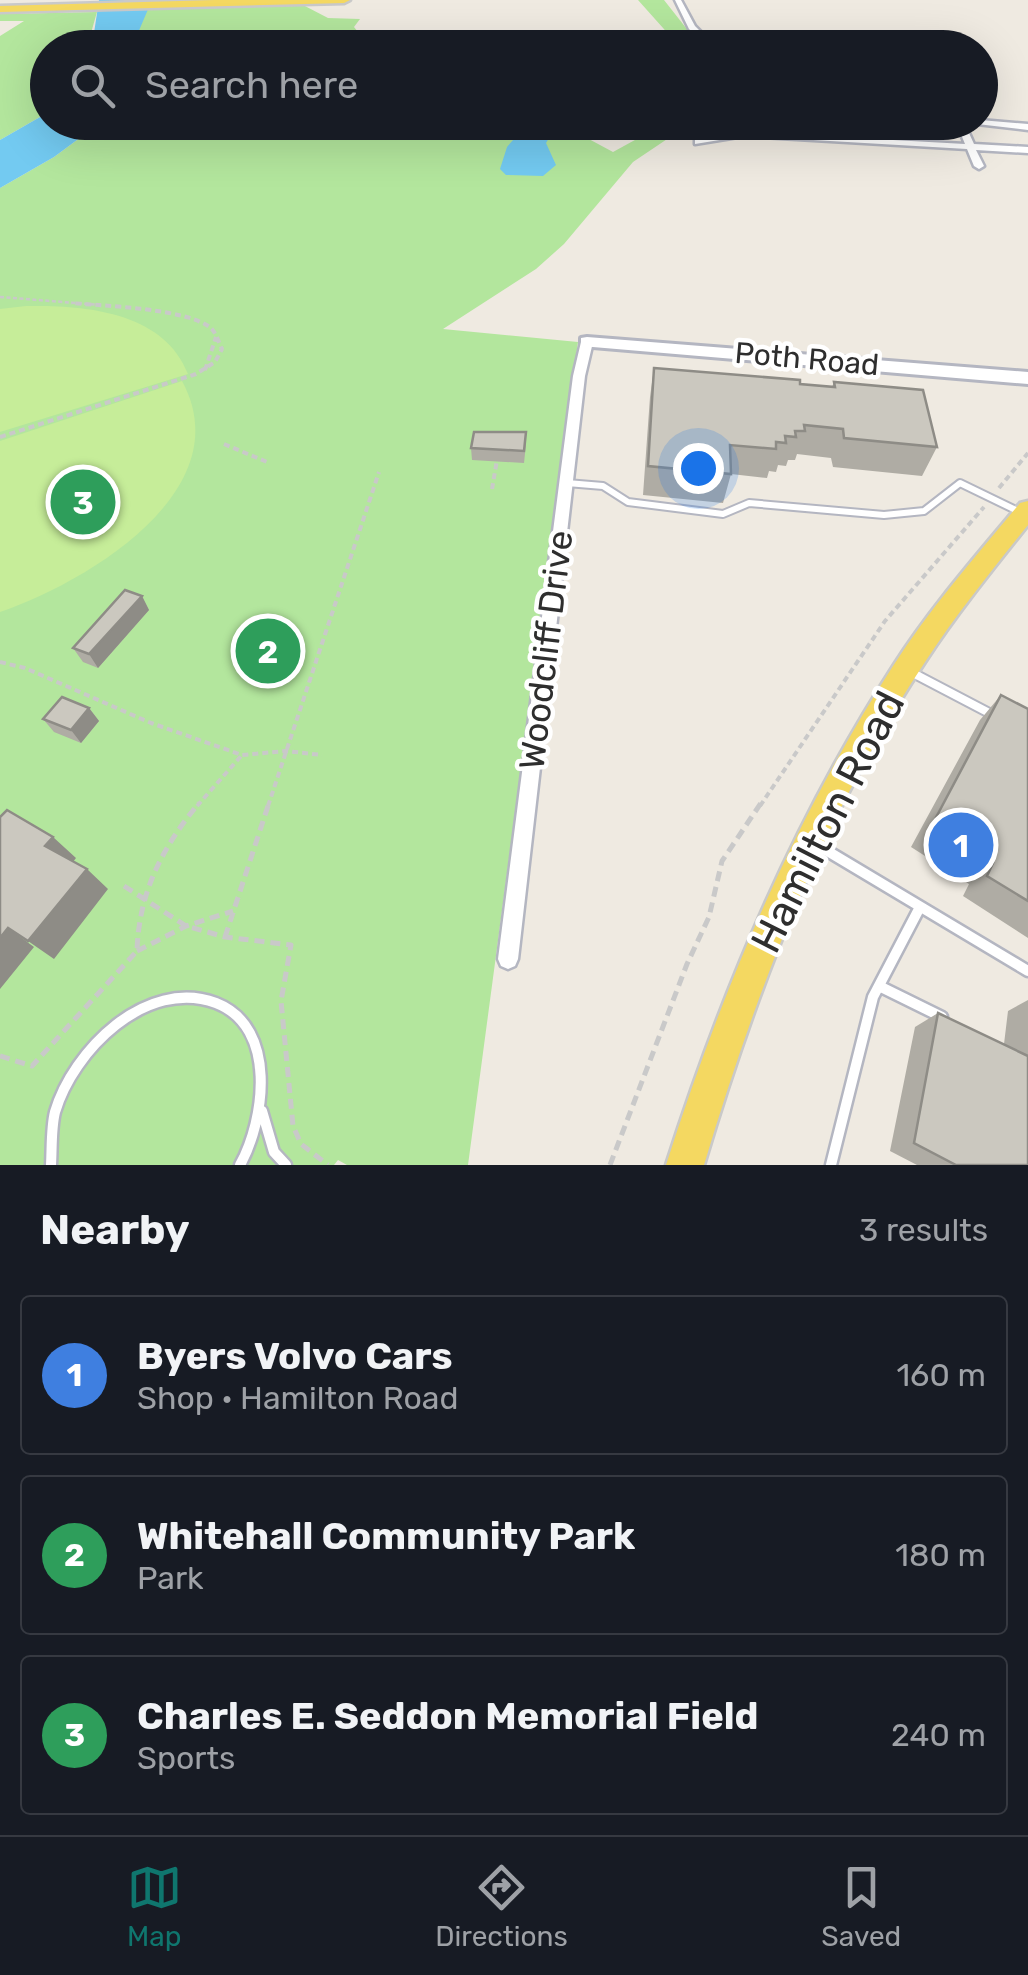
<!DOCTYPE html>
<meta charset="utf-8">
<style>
body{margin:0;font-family:Rubik,sans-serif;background:#242831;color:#f1f3f6}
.you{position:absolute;left:698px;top:468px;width:35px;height:35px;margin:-25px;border:8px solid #fff;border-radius:50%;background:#1a73e8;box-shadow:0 0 0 15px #1a73e833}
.badge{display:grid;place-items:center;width:65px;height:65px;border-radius:50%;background:#0f766e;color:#fff;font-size:32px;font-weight:700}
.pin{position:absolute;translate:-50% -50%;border:5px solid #fff;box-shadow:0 2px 10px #0006}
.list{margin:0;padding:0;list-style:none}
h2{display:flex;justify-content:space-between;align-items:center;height:130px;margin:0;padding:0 40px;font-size:42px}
h2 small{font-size:32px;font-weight:400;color:#9ea1a6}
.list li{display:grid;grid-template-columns:65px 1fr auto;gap:30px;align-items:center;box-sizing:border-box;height:160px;margin:0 20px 20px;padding:0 20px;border:2px solid #363941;border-radius:10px}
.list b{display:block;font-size:38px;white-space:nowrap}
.list p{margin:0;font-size:32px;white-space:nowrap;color:#9ea1a6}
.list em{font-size:32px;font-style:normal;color:#9ea1a6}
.icon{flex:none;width:55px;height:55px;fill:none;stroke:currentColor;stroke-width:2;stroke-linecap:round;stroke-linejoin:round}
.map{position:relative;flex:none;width:1028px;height:1165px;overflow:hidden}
.search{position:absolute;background:#171b24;box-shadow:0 10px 40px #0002;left:30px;right:30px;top:30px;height:110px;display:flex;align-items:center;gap:25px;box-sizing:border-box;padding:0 35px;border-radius:55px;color:#9ea1a6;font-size:38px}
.sheet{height:670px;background:#171b24}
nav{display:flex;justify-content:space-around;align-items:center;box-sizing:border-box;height:140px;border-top:2px solid #363941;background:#171b24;font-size:28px;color:#9ea1a6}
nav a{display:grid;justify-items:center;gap:5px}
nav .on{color:#0f766e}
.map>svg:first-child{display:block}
</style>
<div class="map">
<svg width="1028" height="1165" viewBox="0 0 1028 1165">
<rect width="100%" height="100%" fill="#efeae1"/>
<path fill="#b3e69d" d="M 638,0 L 664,0 L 701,47 L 680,47 Z
M 303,5 L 328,18 L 360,19 L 354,27 L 358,32 L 384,34 L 357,47 L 132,48 L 146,10 Z
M 97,12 L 87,47 L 48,48 L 47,113 L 0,140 L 0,36 L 24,21 L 0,21 L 0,14 Z
M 100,123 L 559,123 L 613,152 L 666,123 L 691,123 L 633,162 L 564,244 L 536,269 L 443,329 L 578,342 L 468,1165 L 347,1165 L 338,1160 L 334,1165 L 0,1165 L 0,188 L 54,157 Z"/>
<path fill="#c6ed99" d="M 26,306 C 83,305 164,311 188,374 L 0,432 L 0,309 Z
M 182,381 C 242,491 85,583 0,612 L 0,441 Z"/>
<path fill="#73caf1" d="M 99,0 L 152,0 L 132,47 L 87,48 L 94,33 Z
M 47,113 L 48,122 L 100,123 L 54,157 L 0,188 L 0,140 Z
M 528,123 L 558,123 L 546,143 L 556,165 L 543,176 L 506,175 L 500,169 L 507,147 Z"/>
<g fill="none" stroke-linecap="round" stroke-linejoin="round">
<defs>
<path id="lane-far2" d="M 567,483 L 603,486 L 628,502 L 723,514 L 749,503 L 884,515 L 924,511 L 960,483 L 1028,516"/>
<path id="lane-far1" d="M 909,671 L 995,716"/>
<path id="lane" d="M 814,843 L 1028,971
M 879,986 L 942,1017
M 262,1111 L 274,1152 L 286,1165
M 51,1165 C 52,1148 51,1128 55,1112 C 73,1051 146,977 216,1003 C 278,1027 265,1120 240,1165
M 831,1165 L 873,997 L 920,907"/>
<path id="street" d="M 675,0 L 681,0 L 695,26 L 717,48 L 709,48 L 689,29 Z
M 980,120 L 1028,124 L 1028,130 L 977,124 L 980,122 Z
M 719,122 C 731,122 738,129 749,132 L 965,144 L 956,122 L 964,122 L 974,144 L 1028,147 L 1028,153 L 976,150 L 984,166 L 979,169 L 974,166 L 967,149 L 744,136 L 695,144 L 695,140 L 733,133 Z
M 587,339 L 593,342 L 585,376 L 518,959 L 515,966 L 508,969 L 501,966 L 498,959 L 573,376 L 581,342 Z"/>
<path id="secondary" d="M 587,337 L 1028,372 L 1028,384 L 581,346 L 581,338 Z"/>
<path id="primary" d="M 215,0 L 350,0 L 344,3 L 0,12 L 0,6 Z
M 1028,501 L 1028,525 C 993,569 958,612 927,659 C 824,813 757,988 704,1165 L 666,1165 C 722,990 793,821 893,666 C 930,608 976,556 1020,503 Z"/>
</defs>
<use href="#lane-far2" stroke="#b4b6c1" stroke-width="10"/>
<use href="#lane-far1" stroke="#b4b6c1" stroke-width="12"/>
<use href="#lane" stroke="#b4b6c1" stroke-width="15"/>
<use href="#street" stroke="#b4b6c1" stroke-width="5"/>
<use href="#secondary" stroke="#b4b6c1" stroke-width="6"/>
<use href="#primary" stroke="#c9c9c9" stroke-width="5"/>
<path stroke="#c9c9c9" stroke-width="2.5" stroke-dasharray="4 2.5" stroke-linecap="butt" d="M 0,297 L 101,305"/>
<path stroke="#c9c9c9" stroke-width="4" stroke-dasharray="6 4" stroke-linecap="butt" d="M 205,370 L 216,337
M 0,437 L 196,374 L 215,362 L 222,349 C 219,343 216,333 211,328 C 186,308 103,306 71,303
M 224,444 L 267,462
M 999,488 L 1028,453
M 492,489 L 497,460
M 0,662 L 25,668 L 151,723 L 242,755 L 286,751 L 322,755
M 197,806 L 242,755
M 268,806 L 379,472
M 760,806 L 885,621 L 984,507"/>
<path stroke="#c9c9c9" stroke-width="5" stroke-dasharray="10 6" stroke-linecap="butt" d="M 124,886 L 186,926 L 225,937 L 291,945 L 281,1001 L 293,1126 L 301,1144 L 328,1165
M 225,937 L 269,803
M 137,951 L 186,926 L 233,911
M 0,1056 L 32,1066 L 137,951 C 139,892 162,848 199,803
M 610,1165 L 687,964 L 709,917 L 722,861 L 761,803"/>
<use href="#lane-far2" stroke="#fff" stroke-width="6"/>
<use href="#lane-far1" stroke="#fff" stroke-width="8"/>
<use href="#lane" stroke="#fff" stroke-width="10"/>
<use href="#street" fill="#fff" fill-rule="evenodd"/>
<use href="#secondary" fill="#fff" fill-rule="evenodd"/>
<use href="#primary" fill="#f4d861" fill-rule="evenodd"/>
</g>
<path fill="#afaca4" d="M 654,368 L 832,387 L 834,382 L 937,447 L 922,476 L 833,467 L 831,458 L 797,454 L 795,460 L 788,460 L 786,466 L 778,465 L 776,472 L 769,471 L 767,478 L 731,474 L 723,503 L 643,495 L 650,397 Z
M 526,444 L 524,463 L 472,460 L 471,448 Z
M 142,596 L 149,610 L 98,668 L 83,662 L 73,648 Z
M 1001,695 L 1028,709 L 1028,938 L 963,896 L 969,884 L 911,847 L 980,720 Z
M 89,708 L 99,721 L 81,743 L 54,732 L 43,719 Z
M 1028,1000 L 1028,1165 L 917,1165 L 890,1151 L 915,1027 L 938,1013 L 1004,1044 L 1008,1011 Z"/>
<path fill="#8e8c86" d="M 142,596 L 149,610 L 98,668 L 89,654 Z
M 89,708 L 99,721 L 81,743 L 71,730 Z
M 53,837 L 76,858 L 69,867 L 45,846 Z
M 87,869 L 108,889 L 54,959 L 28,941 Z
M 8,928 L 34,947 L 0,989 L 0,938 Z"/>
<path fill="#cbc8bf" stroke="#8e8c86" stroke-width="2.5" d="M 654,368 L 800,380 L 800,384 L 835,387 L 834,382 L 923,390 L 937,447 L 844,438 L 843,429 L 804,425 L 805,431 L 795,431 L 796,437 L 785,436 L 786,443 L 776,442 L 776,449 L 730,445 L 731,474 L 648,466 Z
M 474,432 L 526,432 L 524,451 L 471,448 Z
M 125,590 L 142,596 L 89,654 L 73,648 Z
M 1001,695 L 1028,709 L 1028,901 L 987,876 L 993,863 L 932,825 Z
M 62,697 L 89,708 L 71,730 L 43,719 Z
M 7,810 L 53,837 L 45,846 L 87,869 L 28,941 L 8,928 L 0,938 L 0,817 Z
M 938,1013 L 1028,1056 L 1028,1165 L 956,1165 L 914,1143 Z"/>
<g text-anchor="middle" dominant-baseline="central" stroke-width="9" stroke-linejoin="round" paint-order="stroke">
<g font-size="30" fill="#2e2e2e" stroke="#fff">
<text transform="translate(807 359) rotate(5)">Poth Road</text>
</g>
<g font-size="35" fill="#2e2e2e" stroke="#fff">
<text transform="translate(546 650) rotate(-83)">Woodcliff Drive</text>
</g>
<g font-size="42" fill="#2e2e2e" stroke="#fff">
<text transform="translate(828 822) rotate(-63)">Hamilton Road</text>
</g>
</g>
</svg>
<div class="you"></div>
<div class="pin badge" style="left:961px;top:845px;background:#3f7fe0">1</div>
<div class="pin badge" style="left:268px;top:651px;background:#2e9e5b">2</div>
<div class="pin badge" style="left:83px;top:502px;background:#2e9e5b">3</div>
<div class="search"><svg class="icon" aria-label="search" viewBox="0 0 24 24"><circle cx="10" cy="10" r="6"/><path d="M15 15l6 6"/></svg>Search here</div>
</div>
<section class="sheet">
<h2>Nearby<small>3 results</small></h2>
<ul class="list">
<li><span class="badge" style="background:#3f7fe0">1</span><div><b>Byers Volvo Cars</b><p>Shop · Hamilton Road</p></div><em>160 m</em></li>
<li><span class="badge" style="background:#2e9e5b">2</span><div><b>Whitehall Community Park</b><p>Park</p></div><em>180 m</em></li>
<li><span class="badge" style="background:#2e9e5b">3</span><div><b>Charles E. Seddon Memorial Field</b><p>Sports</p></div><em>240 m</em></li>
</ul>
</section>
<nav>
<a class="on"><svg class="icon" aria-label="map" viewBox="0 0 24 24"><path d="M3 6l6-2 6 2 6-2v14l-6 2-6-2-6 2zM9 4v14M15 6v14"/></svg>Map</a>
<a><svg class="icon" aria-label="directions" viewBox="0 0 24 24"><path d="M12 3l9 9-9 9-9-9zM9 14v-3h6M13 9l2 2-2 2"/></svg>Directions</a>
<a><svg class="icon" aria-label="saved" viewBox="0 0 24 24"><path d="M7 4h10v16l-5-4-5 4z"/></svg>Saved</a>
</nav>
